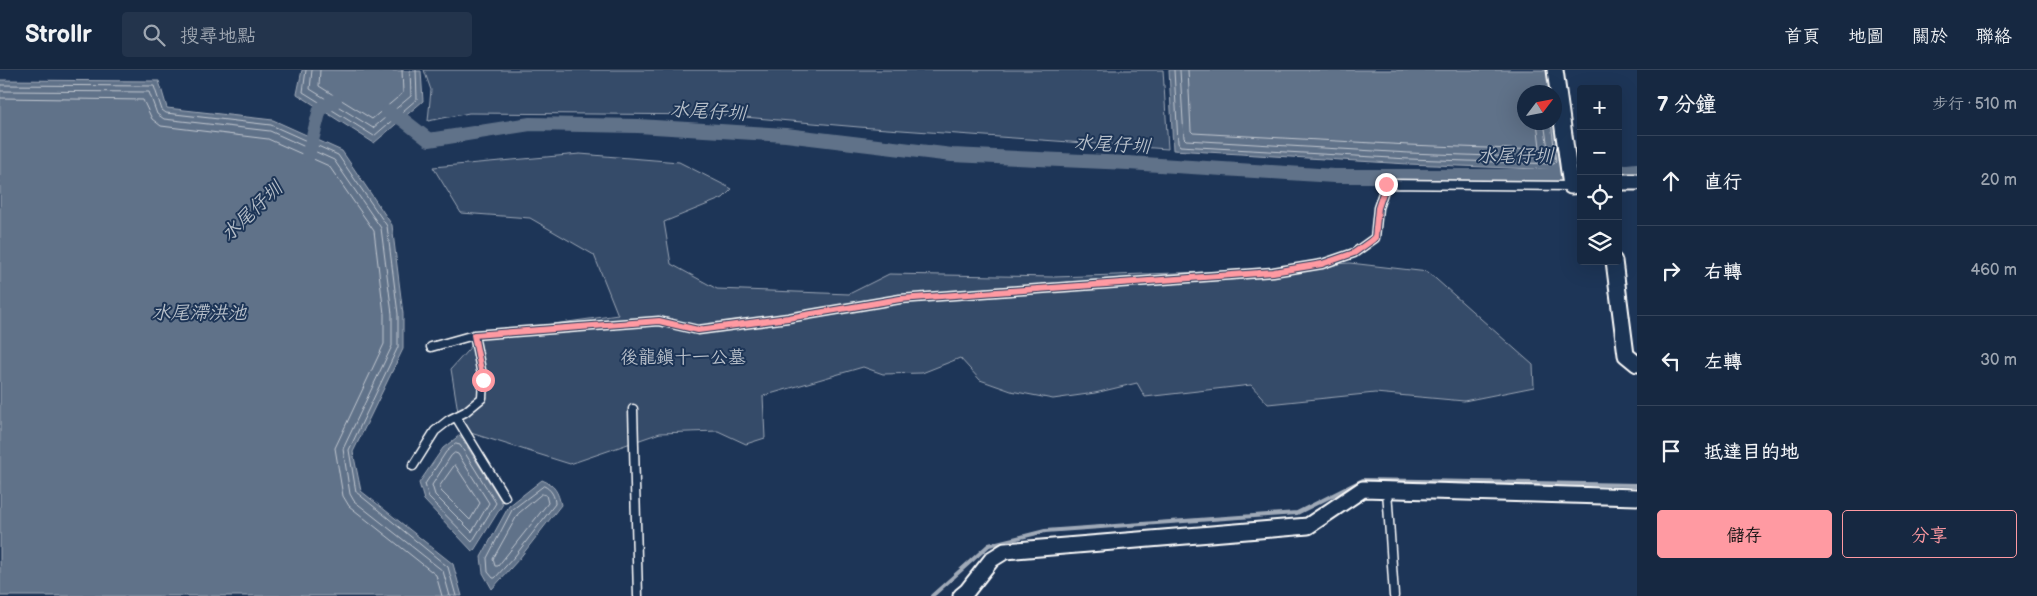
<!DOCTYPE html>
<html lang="zh-TW">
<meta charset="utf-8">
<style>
body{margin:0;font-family:"Balsamiq Sans","LXGW WenKai TC",sans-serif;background:#23344c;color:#f1f3f6}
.controls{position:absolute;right:15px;top:15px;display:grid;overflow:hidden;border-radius:5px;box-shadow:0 5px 20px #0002}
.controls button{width:45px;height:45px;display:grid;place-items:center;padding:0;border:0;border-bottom:1px solid #35445a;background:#162841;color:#f1f3f6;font:25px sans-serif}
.compass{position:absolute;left:1517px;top:15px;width:45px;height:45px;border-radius:50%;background:#162841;box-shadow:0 5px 20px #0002;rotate:58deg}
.stop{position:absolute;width:15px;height:15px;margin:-11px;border:4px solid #ff9aa2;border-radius:50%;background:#fff}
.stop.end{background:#ff9aa2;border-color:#fff;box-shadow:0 1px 5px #0008}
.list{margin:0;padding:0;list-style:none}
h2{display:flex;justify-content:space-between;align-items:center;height:65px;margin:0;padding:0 20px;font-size:21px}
h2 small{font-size:16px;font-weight:400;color:#9ea6b1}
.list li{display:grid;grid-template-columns:32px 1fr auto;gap:15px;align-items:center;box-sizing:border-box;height:90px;padding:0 20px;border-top:1px solid #35445a}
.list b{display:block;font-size:19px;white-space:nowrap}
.list em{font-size:16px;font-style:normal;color:#9ea6b1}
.actions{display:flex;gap:10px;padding:15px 20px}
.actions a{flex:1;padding:11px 0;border:1px solid #ff9aa2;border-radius:5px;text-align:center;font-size:18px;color:#ff9aa2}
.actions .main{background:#ff9aa2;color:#111}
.icon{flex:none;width:28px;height:28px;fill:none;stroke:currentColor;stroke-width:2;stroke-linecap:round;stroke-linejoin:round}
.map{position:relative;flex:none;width:1637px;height:526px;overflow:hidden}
header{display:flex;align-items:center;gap:30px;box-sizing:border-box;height:70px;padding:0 25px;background:#162841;border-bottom:1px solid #35445a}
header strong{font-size:24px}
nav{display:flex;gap:28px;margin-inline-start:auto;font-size:18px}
.search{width:350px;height:45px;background:#23344c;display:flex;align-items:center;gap:12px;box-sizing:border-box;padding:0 18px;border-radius:5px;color:#9ea6b1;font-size:19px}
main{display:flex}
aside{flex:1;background:#162841}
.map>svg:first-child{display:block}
</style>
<header>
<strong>Strollr</strong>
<div class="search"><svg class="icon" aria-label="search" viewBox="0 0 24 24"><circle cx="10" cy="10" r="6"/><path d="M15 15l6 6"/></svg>搜尋地點</div>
<nav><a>首頁</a><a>地圖</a><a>關於</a><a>聯絡</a></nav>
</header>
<main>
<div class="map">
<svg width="1637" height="526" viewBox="0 0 1637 526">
<rect width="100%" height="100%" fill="#1d3557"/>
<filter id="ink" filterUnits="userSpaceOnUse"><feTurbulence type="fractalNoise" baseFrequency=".02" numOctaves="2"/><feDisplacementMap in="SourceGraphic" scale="10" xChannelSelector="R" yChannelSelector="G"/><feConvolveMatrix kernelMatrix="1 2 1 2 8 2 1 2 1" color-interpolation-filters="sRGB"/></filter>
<g filter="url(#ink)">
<path fill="#364b69" stroke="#9aa5b4" d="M 424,0 L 1163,0 L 1168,79 L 859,57 L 721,45 L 469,43 L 428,51 L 431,20 Z
M 580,84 L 679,92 L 732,119 L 723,128 L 664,152 L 671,194 L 717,219 L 849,224 L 889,204 L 1054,207 L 1207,202 L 1350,193 L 1428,202 L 1533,295 L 1534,317 L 1464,331 L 1375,323 L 1268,334 L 1251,315 L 1145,327 L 1137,313 L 1095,323 L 1053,329 L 1011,321 L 980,310 L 960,288 L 922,303 L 883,304 L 863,297 L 763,326 L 765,368 L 746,374 L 718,361 L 660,363 L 570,394 L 461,360 L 451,299 L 482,264 L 618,245 L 594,185 L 530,148 L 461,143 L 433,97 Z"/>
<path fill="#617289" stroke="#a0aab8" d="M 302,0 L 421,1 L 423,31 L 374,73 L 297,24 Z
M 1169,0 L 1548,0 L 1551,22 L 1524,22 L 1524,52 L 1554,52 L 1555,45 L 1563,100 L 1408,94 L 1173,80 Z
M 0,10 L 159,11 L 167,38 L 273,50 L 342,81 L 392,155 L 403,244 L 403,279 L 353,382 L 361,421 L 453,494 L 462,526 L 0,526 Z
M 460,365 L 503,434 L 473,482 L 424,430 L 419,413 L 443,378 Z
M 542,410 C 555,415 558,422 561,435 L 519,489 L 492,519 L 483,503 L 481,487 L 509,436 Z"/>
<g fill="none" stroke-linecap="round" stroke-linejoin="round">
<path stroke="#c0c7d0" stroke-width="1" d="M 306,0 L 303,22 L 374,66 L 417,29 L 416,0
M 312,0 L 310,19 L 373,58 L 411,26 L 410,0
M 320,0 L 319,16 L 372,49 L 403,23 L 402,0
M 1174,0 L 1178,73 L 1180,76 L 1409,89 L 1554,94 L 1556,92 L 1551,52
M 1180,0 L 1184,68 L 1186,70 L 1409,83 L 1547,88 L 1549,85 L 1544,52
M 1188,0 L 1191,61 L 1193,63 L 1409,75 L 1538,80 L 1540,77 L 1537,52
M 0,15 L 154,16 L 162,40 L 166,43 L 271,55 L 338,85 L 387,156 L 398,244 L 398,277 L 349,380 L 356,422 L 448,497 L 456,526
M 0,21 L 149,22 L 157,44 L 164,49 L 270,61 L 334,90 L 381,158 L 392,244 L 392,276 L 343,379 L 350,424 L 354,431 L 443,501 L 450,526
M 0,28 L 143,30 L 152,49 L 161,56 L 268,69 L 329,96 L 374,161 L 384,244 L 384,274 L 335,378 L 343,426 L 349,436 L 436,505 L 442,526
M 456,374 L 460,375 L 496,433 L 472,472 L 429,428 L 425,414 L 446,382 Z
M 455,383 L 458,384 L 489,433 L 472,462 L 435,425 L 432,415 L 451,386 Z
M 455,395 L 480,433 L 470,450 L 441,421 L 440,416 Z
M 544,416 C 551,419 555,426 555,434 L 515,486 L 495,508 L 493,508 L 488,502 L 487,488 L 512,440 Z
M 542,424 L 546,425 L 548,433 L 498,496 L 495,496 L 493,489 L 518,444 Z"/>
<path stroke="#a0aab8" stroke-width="4" d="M 932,526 L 989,475 L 1045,461 L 1297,443 L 1363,410 L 1637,415"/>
<path stroke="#617289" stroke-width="14" d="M 387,42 L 402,49 L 429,70 L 530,54 L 638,56 L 786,65 L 952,85 L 1128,93 L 1334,106 L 1540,106 L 1581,105
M 308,86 L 320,39 L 335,31
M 1618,102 L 1637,100"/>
<defs>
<path id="service" d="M 431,277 L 474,265 L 659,251 L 698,260 L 788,248 L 900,229 L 1273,202 L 1322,194 L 1354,183 L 1375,168 L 1378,138 L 1386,114 L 1571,116
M 633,339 L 638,526
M 456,347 L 505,427
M 413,396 L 435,361 L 449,350 L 465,342 L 482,328 L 483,310 L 474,265
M 1387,420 L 1394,526"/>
<path id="minor" d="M 1555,0 L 1571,116 L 1581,115
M 1618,112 L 1637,112
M 1614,191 L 1626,285 L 1637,294
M 961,526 L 967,521 L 992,489 L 1005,481 L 1308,456 L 1363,419 L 1637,427"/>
</defs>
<use href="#service" stroke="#fff" stroke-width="11"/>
<use href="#minor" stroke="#fff" stroke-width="19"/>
<use href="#service" stroke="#1d3557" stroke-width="8"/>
<use href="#minor" stroke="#1d3557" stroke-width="15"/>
</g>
</g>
<g fill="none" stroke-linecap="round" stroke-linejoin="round" filter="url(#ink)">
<path stroke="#ff9aa2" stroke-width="6" d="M 483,310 L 474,265 L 659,251 L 698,260 L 788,248 L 900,229 L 1273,202 L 1322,194 L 1354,183 L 1375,168 L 1378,138 L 1386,114"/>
</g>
<g text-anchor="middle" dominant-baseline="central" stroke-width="4" stroke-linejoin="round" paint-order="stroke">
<g font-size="18" fill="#b9c0ca" stroke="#1d3557">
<text x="683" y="287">後龍鎮十一公墓</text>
</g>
<g font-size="19" font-style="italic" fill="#b8c0ca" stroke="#1d3557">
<text transform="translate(708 42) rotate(3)">水尾仔圳</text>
<text transform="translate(1112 75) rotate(3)">水尾仔圳</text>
<text x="1515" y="86">水尾仔圳</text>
<text transform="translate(252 142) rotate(-44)">水尾仔圳</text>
<text x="199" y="243">水尾滯洪池</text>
</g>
</g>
</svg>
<div class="controls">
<button>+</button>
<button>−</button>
<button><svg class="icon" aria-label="locate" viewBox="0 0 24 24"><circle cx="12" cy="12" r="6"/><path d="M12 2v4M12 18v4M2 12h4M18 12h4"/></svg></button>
<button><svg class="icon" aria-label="layers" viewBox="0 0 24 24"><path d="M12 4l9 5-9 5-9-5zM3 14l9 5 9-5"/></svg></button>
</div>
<svg class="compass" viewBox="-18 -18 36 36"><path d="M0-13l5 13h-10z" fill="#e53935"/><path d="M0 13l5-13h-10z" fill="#9ea6b1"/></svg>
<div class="stop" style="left:483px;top:310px"></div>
<div class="stop end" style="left:1386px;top:114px"></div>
</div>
<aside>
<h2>7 分鐘<small>步行 · 510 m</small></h2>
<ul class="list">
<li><svg class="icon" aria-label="ahead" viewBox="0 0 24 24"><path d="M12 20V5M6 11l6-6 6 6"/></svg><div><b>直行</b></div><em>20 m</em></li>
<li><svg class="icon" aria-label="right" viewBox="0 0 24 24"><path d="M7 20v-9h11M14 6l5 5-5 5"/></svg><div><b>右轉</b></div><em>460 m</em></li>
<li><svg class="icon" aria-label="left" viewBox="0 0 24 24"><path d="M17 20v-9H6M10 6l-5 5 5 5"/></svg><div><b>左轉</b></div><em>30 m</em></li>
<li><svg class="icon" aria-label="arrive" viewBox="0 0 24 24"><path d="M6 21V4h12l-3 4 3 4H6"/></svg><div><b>抵達目的地</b></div></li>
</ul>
<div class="actions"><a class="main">儲存</a><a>分享</a></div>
</aside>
</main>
